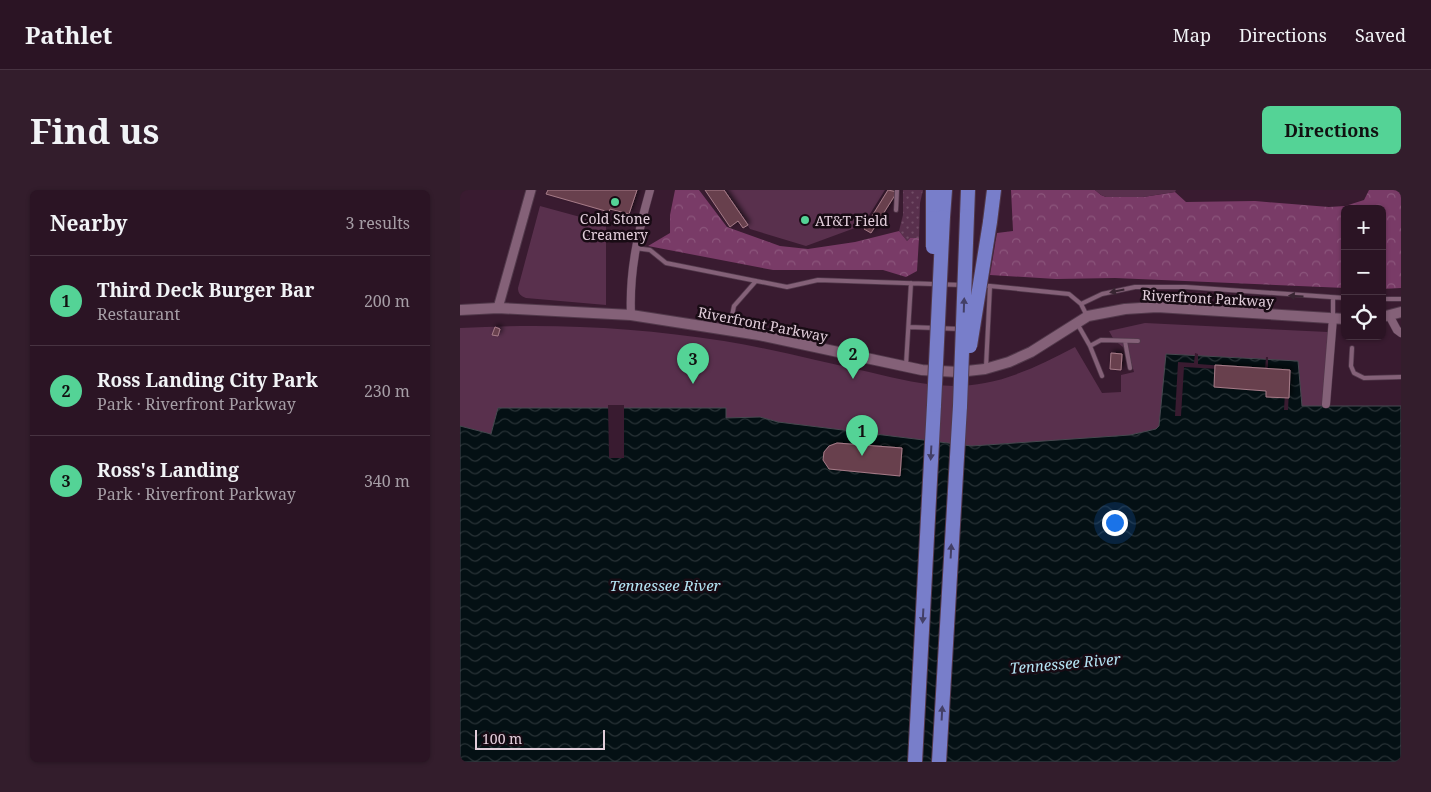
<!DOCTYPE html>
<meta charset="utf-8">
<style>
body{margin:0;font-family:"Noto Serif",serif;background:#331d2c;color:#f1f3f6}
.controls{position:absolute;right:15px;top:15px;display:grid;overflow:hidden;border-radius:8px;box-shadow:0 1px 4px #0004}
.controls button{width:45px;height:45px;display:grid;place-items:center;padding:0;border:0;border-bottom:1px solid #473341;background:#2b1424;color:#f1f3f6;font:25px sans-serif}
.scale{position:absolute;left:15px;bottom:12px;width:130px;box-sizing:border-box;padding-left:5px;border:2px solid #e2cedb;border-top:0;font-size:14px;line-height:18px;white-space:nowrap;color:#e2cedb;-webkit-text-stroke:4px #180b14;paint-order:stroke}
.you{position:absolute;left:654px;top:332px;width:18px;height:18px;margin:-12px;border:4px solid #fff;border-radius:50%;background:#1a73e8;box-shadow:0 0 0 8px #1a73e833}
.badge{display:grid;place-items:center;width:32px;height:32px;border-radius:50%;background:#54d396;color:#111;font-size:16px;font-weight:700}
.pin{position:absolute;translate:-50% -41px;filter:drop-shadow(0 1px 2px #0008)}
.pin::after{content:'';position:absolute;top:26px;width:18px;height:15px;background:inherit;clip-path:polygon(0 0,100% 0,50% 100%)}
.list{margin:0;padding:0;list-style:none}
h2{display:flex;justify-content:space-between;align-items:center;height:65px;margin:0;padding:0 20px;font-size:21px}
h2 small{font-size:16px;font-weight:400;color:#a69ea6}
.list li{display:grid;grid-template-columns:32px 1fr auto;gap:15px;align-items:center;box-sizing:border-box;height:90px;padding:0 20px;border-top:1px solid #473341}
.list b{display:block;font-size:19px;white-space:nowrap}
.list p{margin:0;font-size:16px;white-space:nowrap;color:#a69ea6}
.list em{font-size:16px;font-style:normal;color:#a69ea6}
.icon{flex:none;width:28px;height:28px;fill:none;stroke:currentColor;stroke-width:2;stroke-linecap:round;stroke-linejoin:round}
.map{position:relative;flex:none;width:941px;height:572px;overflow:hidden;border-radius:8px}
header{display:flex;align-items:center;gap:30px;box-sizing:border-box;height:70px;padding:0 25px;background:#2b1424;border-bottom:1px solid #473341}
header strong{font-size:24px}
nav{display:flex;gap:28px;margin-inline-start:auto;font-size:18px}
.intro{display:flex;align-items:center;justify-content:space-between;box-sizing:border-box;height:120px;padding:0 30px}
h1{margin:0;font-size:35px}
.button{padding:12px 22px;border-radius:8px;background:#54d396;color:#111;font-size:18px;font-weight:700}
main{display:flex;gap:30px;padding:0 30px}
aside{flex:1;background:#2b1424;border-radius:8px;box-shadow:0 1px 4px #0004}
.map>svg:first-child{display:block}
</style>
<header>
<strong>Pathlet</strong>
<nav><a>Map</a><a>Directions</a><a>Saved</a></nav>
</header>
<div class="intro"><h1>Find us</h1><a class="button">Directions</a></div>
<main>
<aside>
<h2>Nearby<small>3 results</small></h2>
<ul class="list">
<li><span class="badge">1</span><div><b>Third Deck Burger Bar</b><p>Restaurant</p></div><em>200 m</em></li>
<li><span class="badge">2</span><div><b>Ross Landing City Park</b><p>Park · Riverfront Parkway</p></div><em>230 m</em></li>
<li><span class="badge">3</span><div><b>Ross's Landing</b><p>Park · Riverfront Parkway</p></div><em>340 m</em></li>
</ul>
</aside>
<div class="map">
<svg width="941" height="572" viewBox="0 0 941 572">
<defs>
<pattern id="grass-dots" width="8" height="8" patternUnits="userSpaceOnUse" patternTransform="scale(1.25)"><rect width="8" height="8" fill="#59304d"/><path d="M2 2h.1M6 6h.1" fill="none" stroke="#714d66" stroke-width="1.8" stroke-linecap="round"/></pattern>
<pattern id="forest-crowns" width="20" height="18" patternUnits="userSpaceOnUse" patternTransform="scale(1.25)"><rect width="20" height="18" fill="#793b67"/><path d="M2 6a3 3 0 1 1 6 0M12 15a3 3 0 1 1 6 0" fill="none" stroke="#8c567c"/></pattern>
<pattern id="water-waves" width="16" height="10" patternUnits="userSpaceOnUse" patternTransform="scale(1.25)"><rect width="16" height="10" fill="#041014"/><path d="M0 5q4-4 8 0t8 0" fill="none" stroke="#283236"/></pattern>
<filter id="shadow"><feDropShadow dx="2.5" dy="-2.5" stdDeviation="2.5" flood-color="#0009"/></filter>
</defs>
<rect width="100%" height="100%" fill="#391b30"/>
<path fill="url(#grass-dots)" d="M 443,0 L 463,0 L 460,13 L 459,48 L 450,48 L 447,51 L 439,41 L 443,25 Z"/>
<path fill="url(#forest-crowns)" d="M 215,0 L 239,0 L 267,37 L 320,56 L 348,59 L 395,52 L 439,41 L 447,51 L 450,48 L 459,48 L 457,81 L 446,87 L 423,80 L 313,80 L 188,56 L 210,43 L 210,25 Z
M 551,0 L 635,0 L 641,5 L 646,7 L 683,7 L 715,2 L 726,12 L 795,11 L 869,17 L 885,16 L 904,10 L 909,0 L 941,0 L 941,98 L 922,99 L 922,19 L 885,19 L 885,98 L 655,88 L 596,89 L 530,85 L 537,43 L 553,41 Z"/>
<path fill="#59304d" d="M 264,0 L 425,0 L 403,35 L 346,56 L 290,39 Z
M 635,0 L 716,0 L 715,2 L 683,7 L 646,7 L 641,5 Z
M 80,16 L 146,34 L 146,115 L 66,108 C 61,106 58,104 58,98 Z
M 685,133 L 868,142 L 863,217 L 842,216 L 838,171 L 706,164 L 699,236 L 696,239 L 670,245 L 512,256 L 318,232 L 300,227 L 266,228 L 266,218 L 38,218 L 31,244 L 0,236 L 0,138 C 91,133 174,137 264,151 C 313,159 361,172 409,182 C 446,191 486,201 525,193 C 557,187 586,172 615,157 L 642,203 L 661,202 L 661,185 L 674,182 L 668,161 L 654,150 L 649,141 Z"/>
<path fill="url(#water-waves)" stroke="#474950" d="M 706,164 L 838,171 L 842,216 L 941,216 L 941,572 L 0,572 L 0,236 L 31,244 L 38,218 L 266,218 L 266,228 L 300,227 L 318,232 L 512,256 L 670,245 L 696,239 L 699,236 Z"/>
<path fill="#391b30" d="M 735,163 L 738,164 L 738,174 L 805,179 L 806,167 L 808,167 L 808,179 L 830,180 L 828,220 L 824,220 L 826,183 L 724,177 L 721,226 L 715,226 L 718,172 L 734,173 Z
M 148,215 L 164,215 L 164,268 L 149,268 Z"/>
<path fill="#68414d" stroke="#a67b88" filter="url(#shadow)" d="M 88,0 L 177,0 L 169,24 L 150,19 L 149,22 L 86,4 Z
M 245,0 L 264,0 L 288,35 L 283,38 L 278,31 L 270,37 Z
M 428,0 L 437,2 L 411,43 L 404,39 Z
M 35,137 L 40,139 L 38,146 L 32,145 Z
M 651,163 L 662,164 L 661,180 L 650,179 Z
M 755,175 L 830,180 L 829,208 L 806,207 L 806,201 L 754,197 Z
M 377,253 L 442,258 L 440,286 L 369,279 L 363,270 L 364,262 L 369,256 Z"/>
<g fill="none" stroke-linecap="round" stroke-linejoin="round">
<defs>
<path id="service" d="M 436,20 L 437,0
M 175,58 L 190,60 L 206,73 L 327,97 L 358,90 L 530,96 L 609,104 L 621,114
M 922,109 L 941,109
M 627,126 L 621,114 L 642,104 L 675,97 L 726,97 L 885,108
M 873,126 L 873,108
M 618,135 L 630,156 L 642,186
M 449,137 L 500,139
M 269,140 L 274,116 L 296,91
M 665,151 L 670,178
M 630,156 L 641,150 L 678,151
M 892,158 L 891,176 L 894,183 L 904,188 L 941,187
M 446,175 L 451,93
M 526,177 L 530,96"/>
<path id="minor" d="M 171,125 C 169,82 178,42 190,0
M 930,127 L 937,140 L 941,143
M 866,214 L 873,128"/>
<path id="tertiary" d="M 38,118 L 71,0"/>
<path id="secondary" d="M 0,120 L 38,118 L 171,125 L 299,145 L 462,180 L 498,182 L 525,179 L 549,172 L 571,162 L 628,126 L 665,119 L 697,117 L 885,129
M 922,127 L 941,122"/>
<path id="motorway" d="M 507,26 L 508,0
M 483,27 L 485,0
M 473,28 L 473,0
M 530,32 L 534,0
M 455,572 L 474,215
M 479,572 L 500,216"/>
</defs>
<use href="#service" stroke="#52394b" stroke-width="5.5"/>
<use href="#minor" stroke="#52394b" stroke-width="9"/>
<use href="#tertiary" stroke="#52394b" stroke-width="11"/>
<use href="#secondary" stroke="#52394b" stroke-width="12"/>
<use href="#motorway" stroke="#52394b" stroke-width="16"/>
<use href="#service" stroke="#846178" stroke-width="4"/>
<use href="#minor" stroke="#846178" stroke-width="8"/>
<use href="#tertiary" stroke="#846178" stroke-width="9"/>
<use href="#secondary" stroke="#846178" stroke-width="10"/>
<use href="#motorway" stroke="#787eca" stroke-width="14"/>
<defs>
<path id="motorway-bridge" d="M 473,28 L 473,57
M 510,156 L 530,32
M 474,215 L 483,27
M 500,216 L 507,26"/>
</defs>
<use href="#motorway-bridge" stroke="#52394b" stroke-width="16" stroke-linecap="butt"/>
<use href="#motorway-bridge" stroke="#787eca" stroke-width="14"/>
</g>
<defs><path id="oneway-solid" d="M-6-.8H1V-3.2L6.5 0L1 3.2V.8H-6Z" transform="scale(1.25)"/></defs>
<g fill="#382532">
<use href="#oneway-solid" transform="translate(657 101) rotate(168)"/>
<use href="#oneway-solid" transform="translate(836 106) rotate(-176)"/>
</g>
<g fill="#433f66">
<use href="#oneway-solid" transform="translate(504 115) rotate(-88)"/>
<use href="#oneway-solid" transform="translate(471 263) rotate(93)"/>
<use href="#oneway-solid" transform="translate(491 361) rotate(-87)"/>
<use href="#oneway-solid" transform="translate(463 426) rotate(93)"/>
<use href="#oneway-solid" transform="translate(482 523) rotate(-87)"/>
</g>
<g fill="#54d396" stroke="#180b14" stroke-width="2">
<circle cx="155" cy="12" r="5"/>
<circle cx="345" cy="30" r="5"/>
</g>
<g text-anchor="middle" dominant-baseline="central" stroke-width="5" stroke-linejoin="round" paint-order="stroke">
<g font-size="14" fill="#e2cedb" stroke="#180b14">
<text x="155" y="28">Cold Stone<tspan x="155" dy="16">Creamery</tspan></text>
<text x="355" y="30" text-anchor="start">AT&amp;T Field</text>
</g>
<g font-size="14" fill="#e2cedb" stroke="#180b14">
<text transform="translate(748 108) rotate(3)">Riverfront Parkway</text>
<text transform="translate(303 134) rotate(11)">Riverfront Parkway</text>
</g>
<g font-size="15" font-style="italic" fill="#b5e5f5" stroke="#180b14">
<text x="205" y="395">Tennessee River</text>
<text transform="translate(605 473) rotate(-5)">Tennessee River</text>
</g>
</g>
</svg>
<div class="controls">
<button>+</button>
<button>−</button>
<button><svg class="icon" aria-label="locate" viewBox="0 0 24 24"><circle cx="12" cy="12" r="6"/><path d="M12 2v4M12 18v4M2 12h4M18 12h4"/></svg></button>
</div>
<div class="scale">100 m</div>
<div class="you"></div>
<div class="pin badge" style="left:402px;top:266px">1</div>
<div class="pin badge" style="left:393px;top:189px">2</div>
<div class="pin badge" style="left:233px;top:194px">3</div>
</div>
</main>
